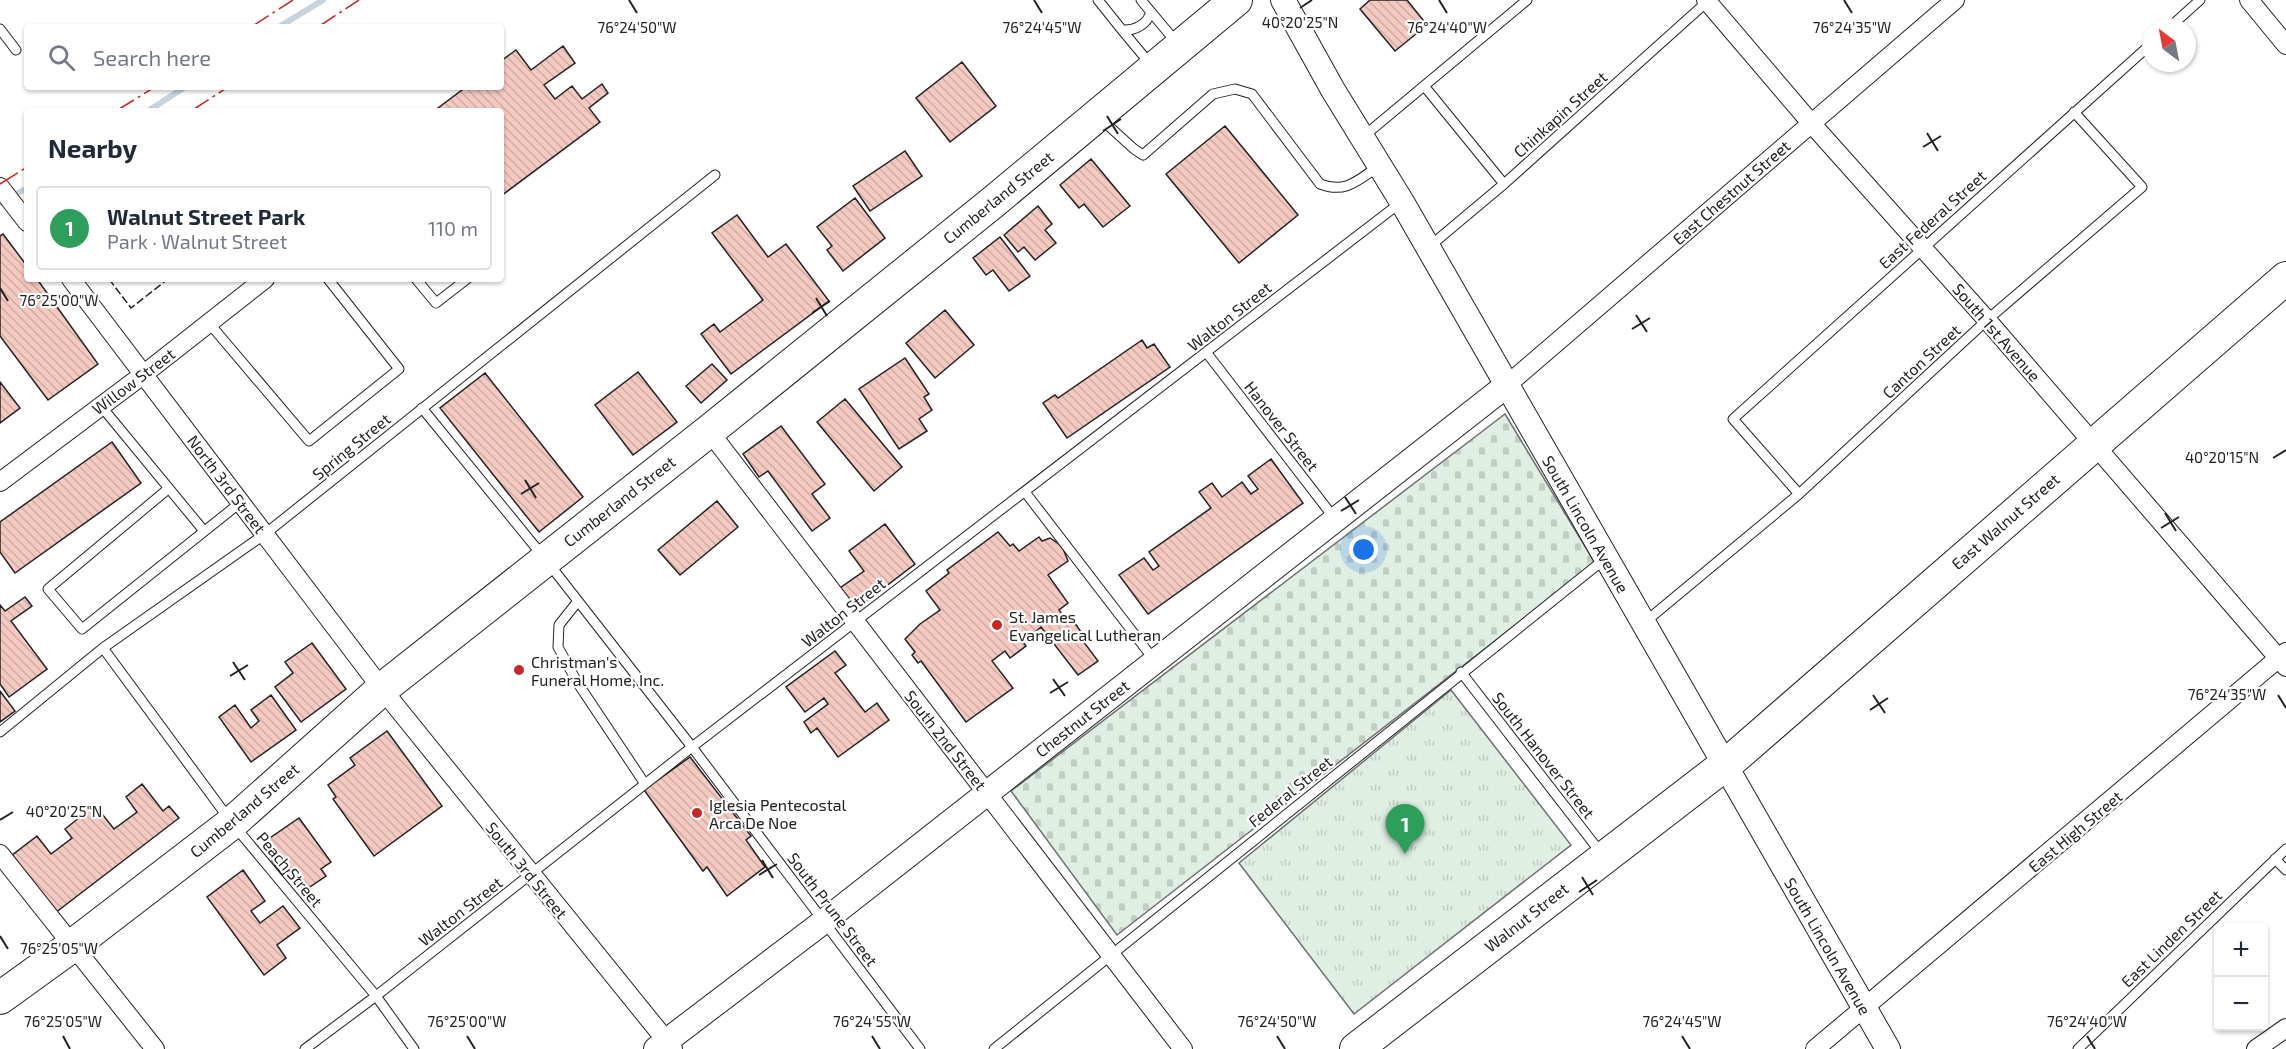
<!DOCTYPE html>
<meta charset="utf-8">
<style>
body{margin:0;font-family:"Exo 2",sans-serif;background:#f6f6f7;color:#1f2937}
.controls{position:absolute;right:18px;bottom:18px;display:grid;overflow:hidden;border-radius:6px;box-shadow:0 2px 4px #0004}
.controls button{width:54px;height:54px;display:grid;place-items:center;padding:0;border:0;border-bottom:2px solid #e0e1e3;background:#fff;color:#1f2937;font:30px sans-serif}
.compass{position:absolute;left:2142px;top:18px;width:54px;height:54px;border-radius:50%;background:#fff;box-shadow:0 2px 4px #0004;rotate:328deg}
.you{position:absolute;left:1364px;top:550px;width:21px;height:21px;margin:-15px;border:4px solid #fff;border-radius:50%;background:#1a73e8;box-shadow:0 0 0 9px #1a73e833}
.badge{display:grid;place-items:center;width:39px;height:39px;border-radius:50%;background:#111827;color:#fff;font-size:20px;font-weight:700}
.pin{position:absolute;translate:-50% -50px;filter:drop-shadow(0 2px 3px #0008)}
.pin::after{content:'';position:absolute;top:32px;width:21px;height:18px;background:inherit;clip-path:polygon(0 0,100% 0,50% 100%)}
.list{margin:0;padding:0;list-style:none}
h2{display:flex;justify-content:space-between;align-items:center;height:78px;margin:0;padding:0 24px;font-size:26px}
h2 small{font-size:20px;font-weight:400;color:#747a83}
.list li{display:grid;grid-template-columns:39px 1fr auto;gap:18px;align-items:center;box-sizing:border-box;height:84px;margin:0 12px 12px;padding:0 12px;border:2px solid #e0e1e3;border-radius:6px}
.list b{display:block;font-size:22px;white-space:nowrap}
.list p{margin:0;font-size:20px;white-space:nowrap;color:#747a83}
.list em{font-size:20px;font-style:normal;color:#747a83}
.icon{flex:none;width:33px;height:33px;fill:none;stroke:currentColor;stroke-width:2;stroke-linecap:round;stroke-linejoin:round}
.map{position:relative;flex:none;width:2286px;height:1049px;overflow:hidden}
.search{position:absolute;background:#fff;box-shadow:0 2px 4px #0004;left:24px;top:24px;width:480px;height:66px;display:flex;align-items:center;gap:15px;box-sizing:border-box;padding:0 21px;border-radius:6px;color:#747a83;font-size:22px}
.panel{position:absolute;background:#fff;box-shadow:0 2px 4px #0004;left:24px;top:108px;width:480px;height:174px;border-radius:6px}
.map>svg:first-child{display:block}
</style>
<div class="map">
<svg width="2286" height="1049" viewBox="0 0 2286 1049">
<defs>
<pattern id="cemetery-stones" width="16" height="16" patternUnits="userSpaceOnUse" patternTransform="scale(1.5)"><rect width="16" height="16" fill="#e0efe3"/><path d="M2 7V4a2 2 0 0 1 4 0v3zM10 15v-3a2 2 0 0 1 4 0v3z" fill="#c0cdc2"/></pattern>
<pattern id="park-tufts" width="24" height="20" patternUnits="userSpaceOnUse" patternTransform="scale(1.5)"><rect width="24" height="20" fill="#e0efe3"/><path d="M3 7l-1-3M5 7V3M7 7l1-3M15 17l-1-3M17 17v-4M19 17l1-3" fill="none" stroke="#c0cdc2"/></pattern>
<pattern id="building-back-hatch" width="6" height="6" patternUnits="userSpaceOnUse" patternTransform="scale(1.5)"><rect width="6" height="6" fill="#f3c9c0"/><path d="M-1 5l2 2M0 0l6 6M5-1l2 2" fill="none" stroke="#d0aca5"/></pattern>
</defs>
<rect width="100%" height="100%" fill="#fff"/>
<path fill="url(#cemetery-stones)" stroke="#6f6f6f" stroke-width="1.5" d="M 1505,414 L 1595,563 L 1117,935 L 1011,791 Z"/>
<path fill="url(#park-tufts)" stroke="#6f6f6f" stroke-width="1.5" d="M 1451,690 L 1571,845 L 1354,1014 L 1239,863 Z"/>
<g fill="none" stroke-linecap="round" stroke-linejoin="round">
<path stroke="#c7d3dd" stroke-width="6" d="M 279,27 L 323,0
M 148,111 L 185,87
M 0,203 L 27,188"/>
</g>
<path fill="url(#building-back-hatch)" stroke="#222" stroke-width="1.5" d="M 1370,0 L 1407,0 L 1427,25 L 1395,51 L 1360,9 Z
M 563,46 L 575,63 L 544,85 L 555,99 L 572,86 L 582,99 L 602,84 L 608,93 L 589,108 L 600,122 L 501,196 L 501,111 L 434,111 L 466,87 L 501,87 L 501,61 L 516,50 L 531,70 Z
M 962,62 L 996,106 L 950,142 L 916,98 Z
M 1225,126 L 1298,215 L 1239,263 L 1166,174 Z
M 905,151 L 922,176 L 870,211 L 853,186 Z
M 1091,159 L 1130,206 L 1103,227 L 1084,204 L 1079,208 L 1060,185 Z
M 855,198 L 885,238 L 843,271 L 827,250 L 832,246 L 817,227 Z
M 1038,206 L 1052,224 L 1045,230 L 1056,243 L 1035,260 L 1024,247 L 1018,252 L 1004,235 Z
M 737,215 L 768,257 L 786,244 L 829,301 L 731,374 L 701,334 L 714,324 L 720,332 L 763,300 L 712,233 Z
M 3,234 L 27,266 L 27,279 L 37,279 L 98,364 L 48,400 L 0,336 L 0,236 Z
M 1000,237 L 1030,276 L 1009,291 L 993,270 L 986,275 L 973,258 Z
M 945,310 L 974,345 L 935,378 L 906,343 Z
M 1142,340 L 1147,348 L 1154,344 L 1170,367 L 1067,438 L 1043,403 L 1055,395 L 1058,398 Z
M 905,358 L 929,394 L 924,397 L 932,410 L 919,419 L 927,431 L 899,449 L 859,389 Z
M 712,364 L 727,380 L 701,403 L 686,386 Z
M 638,372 L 677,422 L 633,455 L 595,405 Z
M 485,373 L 583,497 L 539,532 L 440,408 Z
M 0,382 L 20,408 L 0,423 Z
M 845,399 L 902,467 L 874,491 L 817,422 Z
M 781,426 L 825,484 L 812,494 L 830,518 L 812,531 L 768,471 L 759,477 L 743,454 Z
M 112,442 L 141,483 L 15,573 L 0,552 L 0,522 Z
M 1271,459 L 1303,503 L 1148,614 L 1119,575 L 1144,558 L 1153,570 L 1159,566 L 1149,552 L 1211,508 L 1199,492 L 1212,483 L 1222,497 L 1242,482 L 1251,494 L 1258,489 L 1248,476 Z
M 717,501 L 738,527 L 680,575 L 658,550 Z
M 885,524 L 915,564 L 856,609 L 840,588 L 864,571 L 849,551 Z
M 998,532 L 1010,546 L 1013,544 L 1019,551 L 1039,537 L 1042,541 L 1050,538 L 1062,546 L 1068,561 L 1048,575 L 1068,603 L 1059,610 L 1067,622 L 1072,619 L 1086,639 L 1083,641 L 1098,661 L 1078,675 L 1041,627 L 1023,642 L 1026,646 L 1010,658 L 1005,651 L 992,661 L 1013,688 L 966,722 L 921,661 L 918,663 L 912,655 L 915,652 L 905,639 L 920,624 L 940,610 L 926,591 L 949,573 L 947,570 Z
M 25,597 L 32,606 L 11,621 L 47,669 L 9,697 L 0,684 L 0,605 L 5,611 Z
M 312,643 L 346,689 L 301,722 L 275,687 L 293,673 L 285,662 Z
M 835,651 L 846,665 L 835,673 L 865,712 L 877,703 L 889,720 L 838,757 L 817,728 L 811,733 L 804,722 L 828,704 L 824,698 L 805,712 L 786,687 Z
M 0,691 L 15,711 L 0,722 Z
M 271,695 L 296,730 L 251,762 L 219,717 L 235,705 L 251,728 L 259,721 L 251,710 Z
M 387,731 L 442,806 L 374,856 L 333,799 L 336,797 L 328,785 L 355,765 L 350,758 Z
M 690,757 L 751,836 L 746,840 L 765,867 L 727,896 L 707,867 L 703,871 L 644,790 Z
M 142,784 L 163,811 L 169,806 L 179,818 L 55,913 L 11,856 L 37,836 L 51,854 L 72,838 L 65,829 L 95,805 L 114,829 L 137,812 L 126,797 Z
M 299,818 L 331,862 L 321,869 L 326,876 L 304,891 L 289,870 L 282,875 L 272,861 L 275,859 L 264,842 Z
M 243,870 L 265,901 L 251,911 L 260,923 L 283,906 L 300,928 L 277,945 L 286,958 L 264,975 L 207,897 Z"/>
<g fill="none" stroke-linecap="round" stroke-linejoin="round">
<defs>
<path id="lane" d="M 1098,0 L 1122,30 C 1134,31 1147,25 1151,12
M 1141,0 L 1176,42
M 2170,27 L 2200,0
M 0,29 L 16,50
M 1122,30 L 1151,65
M 1425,87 L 1504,184
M 1101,119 L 1134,149 L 1143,155 L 1213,94 L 1235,89 L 1252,94 L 1320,184 C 1346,194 1358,180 1379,166
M 1364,136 L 1527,0
M 1430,246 L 1504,184 L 1709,0
M 416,279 L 436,303 L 467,279
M 209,323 L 309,441 L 399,369 L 328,279
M 1206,352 L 1335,519
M 101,406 L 204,531
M 422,408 L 546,560 L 692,747 L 920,1049
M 168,489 L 48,589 L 82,629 L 241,502
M 1025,492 L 1155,661
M 1799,494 L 1733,419 L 2151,44
M 578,601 L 559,625 L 558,647 L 577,682 L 645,784
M 1645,622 L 1799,494 L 1987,320 L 2142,187 L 2074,112
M 103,648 L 232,823 L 376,996 L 414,1049
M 1461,672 L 1601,853
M 0,732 L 103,648 L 265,534 L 715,175
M 2275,859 L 2286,870
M 305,1049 L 376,996 L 692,747 L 1400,203
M 994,1049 L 1606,558
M 2078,1049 L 2286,849"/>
<path id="street" d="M 1706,0 L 1811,123 L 1987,320 L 2286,667
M 2249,0 L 2286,45
M 0,187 L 27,222
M 71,279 L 382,689 L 673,1049
M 1507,385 L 1955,0
M 709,431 L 1183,1049
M 0,482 L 144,374 L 265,279
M 0,854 L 155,1049
M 1815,1049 L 2286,652
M 2256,1049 L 2286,1028"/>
<path id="secondary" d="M 1283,0 L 1333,90 L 1402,202 L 1888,1049
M 656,1049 L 823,922 L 1507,385"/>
<path id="highway" d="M 0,998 L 72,946 L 232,823 L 382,689 L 709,431 L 992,203 L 1236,0
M 1356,1049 L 1735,757 L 2286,278"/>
</defs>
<use href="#lane" stroke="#222" stroke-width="11"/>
<use href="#street" stroke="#222" stroke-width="20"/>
<use href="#secondary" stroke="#222" stroke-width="26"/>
<use href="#highway" stroke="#222" stroke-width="34"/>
<use href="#lane" stroke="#fff" stroke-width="9"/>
<use href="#street" stroke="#fff" stroke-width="18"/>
<use href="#secondary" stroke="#fff" stroke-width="24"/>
<use href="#highway" stroke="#fff" stroke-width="32"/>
<path stroke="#222" stroke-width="1.5" stroke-dasharray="8 3" stroke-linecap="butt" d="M 109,279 L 131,308 L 168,279"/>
<path stroke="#c62828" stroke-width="1.5" stroke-dasharray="21 4.5 3 4.5" stroke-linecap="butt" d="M 251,27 L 293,0
M 318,27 L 359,0
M 116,111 L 155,87
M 191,111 L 228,87
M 0,184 L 27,167"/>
</g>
<path fill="none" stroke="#222" stroke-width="2" d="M 629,0 L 637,13M 1034,0 L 1042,13M 1439,0 L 1447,13M 1844,0 L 1852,13M 1300,8 L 1312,0M 1107,116 L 1118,134M 1103,131 L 1121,119M 1927,133 L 1938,151M 1923,147 L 1941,136M 0,288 L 8,301M 816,298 L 827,316M 812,313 L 830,301M 1636,315 L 1647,332M 1632,329 L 1650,318M 2273,458 L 2286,450M 525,480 L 536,498M 521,494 L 539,483M 1345,497 L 1356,514M 1341,511 L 1359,500M 2165,513 L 2176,531M 2161,528 L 2179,517M 233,662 L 245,680M 230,676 L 248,665M 1053,679 L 1065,696M 1050,693 L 1068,682M 1873,695 L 1885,713M 2278,695 L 2286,708M 1870,710 L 1888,698M 0,820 L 13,812M 762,860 L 773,878M 759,875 L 777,864M 1582,877 L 1593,895M 1579,892 L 1597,880M 0,936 L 8,949M 63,1036 L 70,1049M 467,1036 L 475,1049M 872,1036 L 880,1049M 1277,1036 L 1285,1049M 1682,1036 L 1690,1049M 2087,1036 L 2095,1049"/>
<g fill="#c62828" stroke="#fff" stroke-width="2">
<circle cx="997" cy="625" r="6"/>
<circle cx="519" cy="670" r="6"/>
<circle cx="697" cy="813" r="6"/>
</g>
<g text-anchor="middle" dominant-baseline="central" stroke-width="4.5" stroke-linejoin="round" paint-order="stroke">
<g font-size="16" fill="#222" stroke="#fff">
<text transform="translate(1560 114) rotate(-42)">Chinkapin Street</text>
<text transform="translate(1731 192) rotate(-41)">East Chestnut Street</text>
<text transform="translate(998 197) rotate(-39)">Cumberland Street</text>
<text transform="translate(1932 219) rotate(-42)">East Federal Street</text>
<text transform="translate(1229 316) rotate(-38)">Walton Street</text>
<text transform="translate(1997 332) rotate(49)">South 1st Avenue</text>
<text transform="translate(1921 361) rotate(-43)">Canton Street</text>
<text transform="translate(133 381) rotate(-37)">Willow Street</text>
<text transform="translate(1282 426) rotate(52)">Hanover Street</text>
<text transform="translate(351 446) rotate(-39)">Spring Street</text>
<text transform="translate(227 484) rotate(53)">North 3rd Street</text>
<text transform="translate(619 501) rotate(-38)">Cumberland Street</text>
<text transform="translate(2005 521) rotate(-41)">East Walnut Street</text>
<text transform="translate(1586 524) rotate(60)">South Lincoln Avenue</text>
<text transform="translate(843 612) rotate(-38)">Walton Street</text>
<text transform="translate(1082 718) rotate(-38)">Chestnut Street</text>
<text transform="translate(946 740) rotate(52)">South 2nd Street</text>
<text transform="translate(1544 755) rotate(52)">South Hanover Street</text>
<text transform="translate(1290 791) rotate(-39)">Federal Street</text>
<text transform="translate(244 810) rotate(-40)">Cumberland Street</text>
<text transform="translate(2075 831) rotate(-40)">East High Street</text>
<text transform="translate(290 869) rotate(50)">Peach Street</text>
<text transform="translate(527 870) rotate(51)">South 3rd Street</text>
<text transform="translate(833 909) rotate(53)">South Prune Street</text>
<text transform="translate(460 911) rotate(-38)">Walton Street</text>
<text transform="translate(1526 917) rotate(-38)">Walnut Street</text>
<text transform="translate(2171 938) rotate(-44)">East Linden Street</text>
<text transform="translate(1828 946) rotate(60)">South Lincoln Avenue</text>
</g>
<g font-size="16" fill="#222" stroke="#fff" text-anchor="start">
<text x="1009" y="616">St. James<tspan x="1009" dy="18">Evangelical Lutheran</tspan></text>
<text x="531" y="661">Christman's<tspan x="531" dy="18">Funeral Home, Inc.</tspan></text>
<text x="709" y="804">Iglesia Pentecostal<tspan x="709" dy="18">Arca De Noe</tspan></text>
</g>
</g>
<g font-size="15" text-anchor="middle" fill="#222" stroke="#fff" stroke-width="4.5" stroke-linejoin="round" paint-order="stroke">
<text x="1300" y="28">40°20'25"N</text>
<text x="1852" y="33">76°24'35"W</text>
<text x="637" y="33">76°24'50"W</text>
<text x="1042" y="33">76°24'45"W</text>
<text x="1447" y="33">76°24'40"W</text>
<text x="59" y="306">76°25'00"W</text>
<text x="2222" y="463">40°20'15"N</text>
<text x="2227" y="700">76°24'35"W</text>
<text x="64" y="817">40°20'25"N</text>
<text x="59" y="954">76°25'05"W</text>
<text x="63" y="1027">76°25'05"W</text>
<text x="467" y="1027">76°25'00"W</text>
<text x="872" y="1027">76°24'55"W</text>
<text x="1277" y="1027">76°24'50"W</text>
<text x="1682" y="1027">76°24'45"W</text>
<text x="2087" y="1027">76°24'40"W</text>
</g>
</svg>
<div class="controls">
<button>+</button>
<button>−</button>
</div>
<svg class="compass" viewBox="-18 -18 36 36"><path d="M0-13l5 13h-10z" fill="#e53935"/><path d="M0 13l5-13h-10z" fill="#747a83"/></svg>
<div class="you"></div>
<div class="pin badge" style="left:1405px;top:854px;background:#2e9e5b">1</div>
<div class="search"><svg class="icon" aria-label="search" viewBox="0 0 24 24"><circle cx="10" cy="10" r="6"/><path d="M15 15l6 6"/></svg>Search here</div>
<section class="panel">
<h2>Nearby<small></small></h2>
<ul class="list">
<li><span class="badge" style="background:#2e9e5b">1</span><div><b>Walnut Street Park</b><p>Park · Walnut Street</p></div><em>110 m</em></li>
</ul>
</section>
</div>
